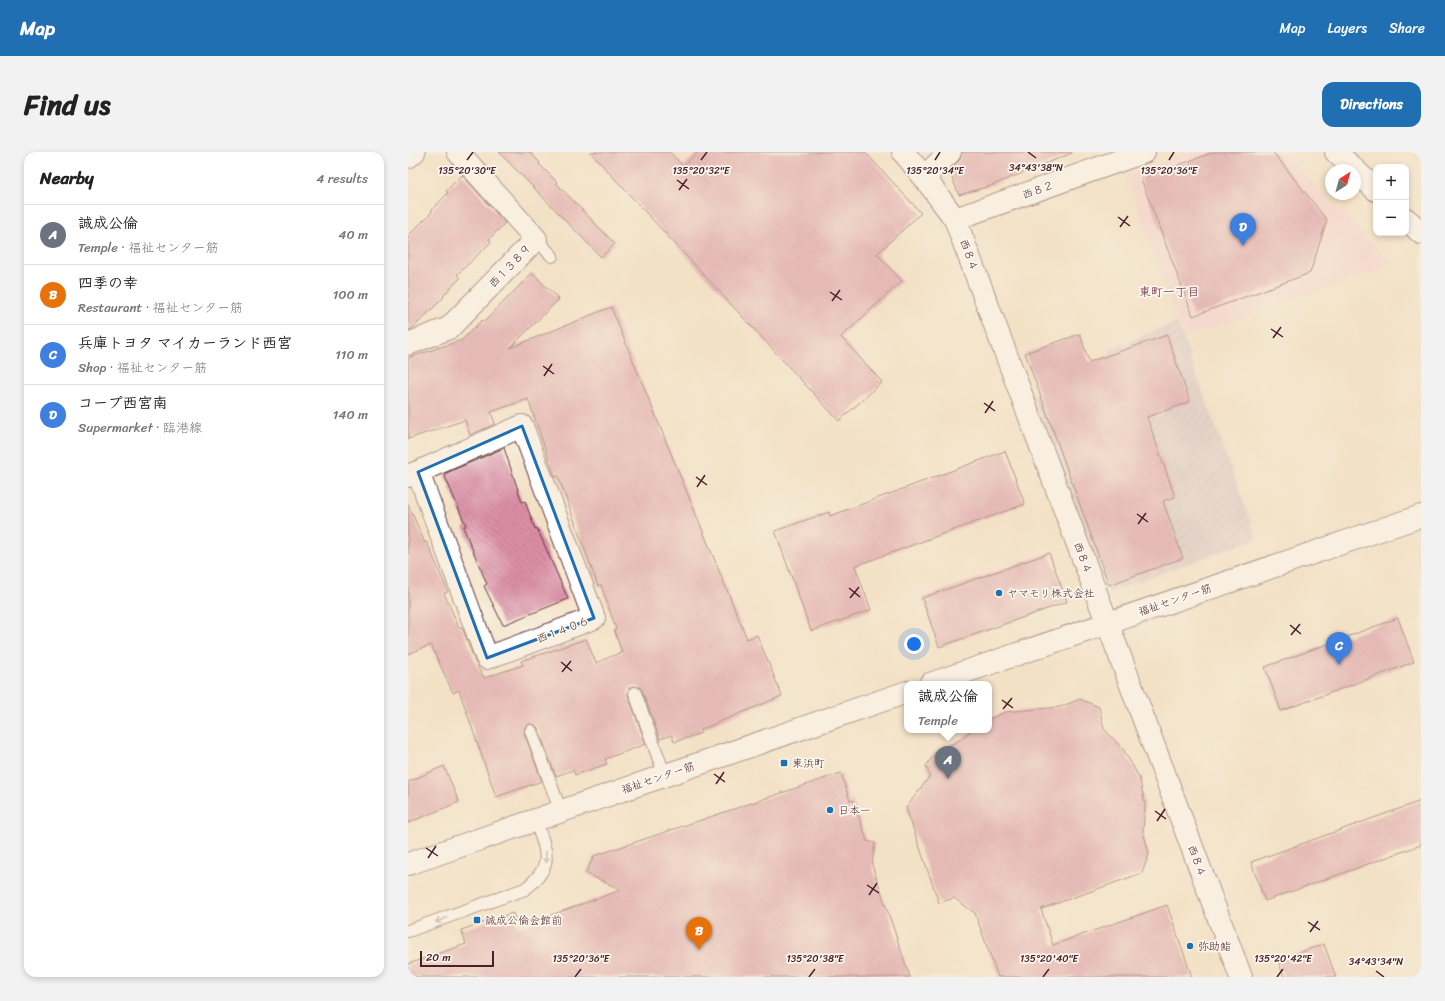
<!DOCTYPE html>
<meta charset="utf-8">
<style>
body{margin:0;font-family:Sriracha,"Klee One",sans-serif;background:#f2f2f2;color:#222}
.controls{position:absolute;right:12px;top:12px;display:grid;overflow:hidden;border-radius:8px;box-shadow:0 2px 6px #0003}
.controls button{width:36px;height:36px;display:grid;place-items:center;padding:0;border:0;border-bottom:1px solid #e0e0e0;background:#fff;color:#222;font:20px sans-serif}
.compass{position:absolute;left:917px;top:12px;width:36px;height:36px;border-radius:50%;background:#fff;box-shadow:0 2px 6px #0003;rotate:36deg}
.scale{position:absolute;left:12px;bottom:10px;width:74px;box-sizing:border-box;padding-left:4px;border:2px solid #4a1f2b;border-top:0;font-size:11px;line-height:14px;white-space:nowrap;color:#4a1f2b;-webkit-text-stroke:3px #fbf7ec;paint-order:stroke}
.you{position:absolute;left:506px;top:492px;width:14px;height:14px;margin:-10px;border:3px solid #fff;border-radius:50%;background:#1a73e8;box-shadow:0 0 0 6px #1a73e833}
.badge{display:grid;place-items:center;width:26px;height:26px;border-radius:50%;background:#1f6fb2;color:#fff;font-size:13px;font-weight:700}
.pin{position:absolute;translate:-50% -33px;filter:drop-shadow(0 1px 2px #0008)}
.pin::after{content:'';position:absolute;top:21px;width:14px;height:12px;background:inherit;clip-path:polygon(0 0,100% 0,50% 100%)}
.popup{position:absolute;left:496px;top:529px;width:88px;height:52px;box-sizing:border-box;display:grid;place-content:center;border-radius:8px;background:#fff;filter:drop-shadow(0 1px 3px #0005);font-size:13px;white-space:nowrap;color:#767676}
.popup b{font-size:15px;color:#222}
.popup::after{content:'';position:absolute;left:50%;top:100%;margin-left:-8px;border:8px solid transparent;border-top-color:#fff}
.list{margin:0;padding:0;list-style:none}
h2{display:flex;justify-content:space-between;align-items:center;height:52px;margin:0;padding:0 16px;font-size:17px}
h2 small{font-size:13px;font-weight:400;color:#767676}
.list li{display:grid;grid-template-columns:26px 1fr auto;gap:12px;align-items:center;box-sizing:border-box;height:60px;padding:0 16px;border-top:1px solid #e0e0e0}
.list b{display:block;font-size:15px;white-space:nowrap}
.list p{margin:0;font-size:13px;white-space:nowrap;color:#767676}
.list em{font-size:13px;font-style:normal;color:#767676}
.map{position:relative;flex:none;width:1013px;height:825px;overflow:hidden;border-radius:12px}
header{display:flex;align-items:center;gap:24px;box-sizing:border-box;height:56px;padding:0 20px;background:#1f6fb2;color:#fff}
header strong{font-size:19px}
nav{display:flex;gap:22px;margin-inline-start:auto;font-size:14px}
.intro{display:flex;align-items:center;justify-content:space-between;box-sizing:border-box;height:96px;padding:0 24px}
h1{margin:0;font-size:28px}
.button{padding:10px 18px;border-radius:12px;background:#1f6fb2;color:#fff;font-size:14px;font-weight:700}
main{display:flex;gap:24px;padding:0 24px}
aside{flex:1;background:#fff;border-radius:12px;box-shadow:0 2px 6px #0003}
.map>svg:first-child{display:block}
</style>
<header>
<strong>Map</strong>
<nav><a>Map</a><a>Layers</a><a>Share</a></nav>
</header>
<div class="intro"><h1>Find us</h1><a class="button">Directions</a></div>
<main>
<aside>
<h2>Nearby<small>4 results</small></h2>
<ul class="list">
<li><span class="badge" style="background:#6b7280">A</span><div><b>誠成公倫</b><p>Temple · 福祉センター筋</p></div><em>40 m</em></li>
<li><span class="badge" style="background:#e8710a">B</span><div><b>四季の幸</b><p>Restaurant · 福祉センター筋</p></div><em>100 m</em></li>
<li><span class="badge" style="background:#3f7fe0">C</span><div><b>兵庫トヨタ マイカーランド西宮</b><p>Shop · 福祉センター筋</p></div><em>110 m</em></li>
<li><span class="badge" style="background:#3f7fe0">D</span><div><b>コープ西宮南</b><p>Supermarket · 臨港線</p></div><em>140 m</em></li>
</ul>
</aside>
<div class="map">
<svg width="1013" height="825" viewBox="0 0 1013 825">
<defs>
<pattern id="industrial-furrows" width="10" height="10" patternUnits="userSpaceOnUse"><rect width="10" height="10" fill="#d2bdc8"/><path d="M-1 1l2-2M0 10L10 0M9 11l2-2" fill="none" stroke="#b6a2ac"/></pattern>
<pattern id="building-back-hatch" width="6" height="6" patternUnits="userSpaceOnUse"><rect width="6" height="6" fill="#db8fa7"/><path d="M-1 5l2 2M0 0l6 6M5-1l2 2" fill="none" stroke="#b47488"/></pattern>
</defs>
<rect width="100%" height="100%" fill="#fbf7ec"/>
<filter id="ink" filterUnits="userSpaceOnUse"><feTurbulence type="fractalNoise" baseFrequency=".025" numOctaves="2"/><feDisplacementMap in="SourceGraphic" scale="8" xChannelSelector="R" yChannelSelector="G"/><feConvolveMatrix kernelMatrix="1 2 1 2 8 2 1 2 1" color-interpolation-filters="sRGB"/></filter>
<filter id="wash" filterUnits="userSpaceOnUse"><feTurbulence type="fractalNoise" baseFrequency=".012" numOctaves="4" result="noise"/><feDisplacementMap in="SourceGraphic" scale="16" xChannelSelector="R" yChannelSelector="G"/><feGaussianBlur stdDeviation="0.9" result="paint"/><feColorMatrix in="noise" values="0 0 0 0 0 0 0 0 0 0 0 0 0 0 0 0 0 1.4 0 .05"/><feComposite in="paint" operator="in"/></filter>
<g filter="url(#wash)">
<rect width="100%" height="100%" fill="#f3e1c6"/>
<path fill="#f7cfd5" d="M 780,0 L 874,0 L 985,113 L 775,186 L 718,23 Z"/>
<path fill="url(#industrial-furrows)" d="M 769,170 L 849,386 L 701,441 L 624,243 L 706,213 L 701,197 Z"/>
<g id="blocks">
<path fill="url(#building-back-hatch)" d="M 91,0 L 122,0 L 132,11 L 131,12 L 149,30 L 148,31 L 207,92 L 193,105 Z
M 182,0 L 262,0 L 275,14 L 290,0 L 457,0 L 513,61 L 469,102 L 494,129 L 433,185 L 474,230 L 431,269 Z
M 554,0 L 664,0 L 664,1 L 582,34 L 551,43 L 541,18 L 551,9 Z
M 806,0 L 865,0 L 919,68 L 902,121 L 785,164 L 733,27 Z
M 54,23 L 97,71 L 81,87 L 83,90 L 49,123 L 52,126 L 35,144 L 36,145 L 5,176 L 0,179 L 0,84 L 24,60 L 23,59 L 40,41 L 38,39 Z
M 124,121 L 151,147 L 102,196 L 203,155 L 339,487 L 349,483 L 374,544 L 292,578 L 293,581 L 266,590 L 264,583 L 252,587 L 234,538 L 232,535 L 225,534 L 221,536 L 220,543 L 238,592 L 197,607 L 199,612 L 167,623 L 165,618 L 148,624 L 130,576 L 127,573 L 121,572 L 117,575 L 116,581 L 134,629 L 88,645 L 51,538 L 45,541 L 23,493 L 0,502 L 0,352 L 17,391 L 19,390 L 40,440 L 36,441 L 51,476 L 54,475 L 67,510 L 76,526 L 115,513 L 113,509 L 178,487 L 188,511 L 214,500 L 206,478 L 208,477 L 193,433 L 190,434 L 150,324 L 147,325 L 120,247 L 83,260 L 87,272 L 62,283 L 57,268 L 0,287 L 0,206 L 54,188 L 74,168 L 76,170 Z
M 672,182 L 681,210 L 759,183 L 782,250 L 739,265 L 767,345 L 755,349 L 775,406 L 701,433 L 617,201 Z
M 96,296 L 114,350 L 117,349 L 127,377 L 129,376 L 160,447 L 95,473 L 76,434 L 79,432 L 55,375 L 58,374 L 36,322 Z
M 597,299 L 617,352 L 447,414 L 463,458 L 403,479 L 367,379 L 421,360 L 422,364 Z
M 641,401 L 659,450 L 531,495 L 514,446 Z
M 990,466 L 1006,510 L 873,559 L 857,515 Z
M 672,547 L 691,555 L 696,577 L 715,597 L 731,625 L 737,652 L 735,679 L 741,702 L 734,721 L 633,757 L 645,793 L 759,753 L 784,825 L 590,825 L 567,761 L 546,746 L 531,751 L 498,656 L 522,624 L 518,614 L 528,600 L 550,589 L 564,578 L 581,578 L 581,567 L 597,560 L 652,555 Z
M 36,614 L 51,650 L 0,671 L 0,630 Z
M 433,621 L 442,649 L 445,648 L 459,689 L 467,691 L 464,713 L 502,825 L 0,825 L 0,812 L 58,792 L 53,778 L 105,761 L 110,775 L 213,738 L 178,721 L 186,704 Z
M 1013,649 L 1013,693 L 857,749 L 843,710 Z
M 916,792 L 928,825 L 876,825 L 870,808 Z"/>
</g>
</g>
<g filter="url(#ink)">
<use href="#blocks" fill-opacity="0" stroke="#633c42" stroke-width="1"/>
<g fill="none" stroke-linecap="round" stroke-linejoin="round">
<defs>
<path id="service" d="M 128,87 L 144,104
M 227,541 L 257,624
M 123,579 L 153,660
M 0,779 L 117,737 C 147,714 139,700 127,668"/>
<path id="minor" d="M 495,0 L 516,25 L 547,67 L 833,825
M 516,25 L 542,0
M 547,67 L 736,0
M 0,192 L 41,176 L 128,87 L 50,0
M 0,324 L 10,320 L 114,274 L 186,466 L 79,506 L 10,320"/>
<path id="tertiary" d="M 928,0 L 947,18
M 0,5 L 6,0
M 947,18 L 968,38
M 998,67 L 1013,81
M 522,532 L 1013,364
M 0,712 L 499,540"/>
</defs>
<use href="#service" stroke="#633c42" stroke-width="14"/>
<use href="#minor" stroke="#633c42" stroke-width="24"/>
<use href="#tertiary" stroke="#633c42" stroke-width="24"/>
<use href="#service" stroke="#fff" stroke-width="12"/>
<use href="#minor" stroke="#fff" stroke-width="22"/>
<use href="#tertiary" stroke="#fff" stroke-width="22"/>
</g>
<defs><path id="oneway-shaft" d="M-6 0H5M1.5-3L5.5 0L1.5 3" fill="none" stroke-width="1.6" stroke-linecap="round" stroke-linejoin="round"/></defs>
<g stroke="#ae9aa0">
<use href="#oneway-shaft" transform="translate(138 705) rotate(89)"/>
<use href="#oneway-shaft" transform="translate(33 768) rotate(160)"/>
</g>
</g>
<path d="M0 0H1013V825H0ZM 114,274 L 186,466 L 79,506 L 10,320 Z" fill="#f3e1c6" fill-opacity=".55" fill-rule="evenodd"/>
<path fill="none" stroke="#1f6fb2" stroke-width="3" stroke-linejoin="round" d="M 114,274 L 186,466 L 79,506 L 10,320 Z"/>
<path fill="none" stroke="#4a1f2b" stroke-width="1.5" d="M 620,0 L 628,6M 59,8 L 65,0M 293,8 L 299,0M 527,8 L 532,0M 761,8 L 766,0M 269,28 L 281,37M 271,38 L 279,27M 710,65 L 722,74M 712,75 L 720,64M 422,140 L 434,148M 424,149 L 432,138M 863,177 L 875,185M 865,186 L 873,175M 135,214 L 146,222M 136,224 L 144,212M 576,251 L 587,259M 577,261 L 585,249M 288,325 L 299,333M 289,335 L 297,323M 729,362 L 740,370M 730,372 L 738,361M 441,436 L 452,445M 442,446 L 451,435M 882,473 L 893,482M 883,483 L 892,472M 153,510 L 164,519M 154,520 L 163,509M 594,548 L 605,556M 595,557 L 604,546M 306,622 L 317,630M 308,632 L 316,620M 747,659 L 758,667M 749,669 L 757,657M 18,696 L 30,704M 20,706 L 28,694M 459,733 L 471,741M 461,743 L 469,731M 900,770 L 912,778M 902,780 L 910,769M 968,819 L 976,825M 167,825 L 173,817M 401,825 L 407,817M 635,825 L 641,817M 869,825 L 875,817"/>
<g fill="#1f6fb2" stroke="#fbf7ec" stroke-width="1.5">
<circle cx="591" cy="441" r="4"/>
<rect x="372" y="607" width="8" height="8" rx="2"/>
<circle cx="422" cy="658" r="4"/>
<rect x="65" y="764" width="8" height="8" rx="2"/>
<circle cx="782" cy="794" r="4"/>
</g>
<g text-anchor="middle" dominant-baseline="central" stroke-width="3.5" stroke-linejoin="round" paint-order="stroke">
<g font-size="11" fill="#4a1f2b" stroke="#fbf7ec">
<text transform="translate(630 38) rotate(-20)">西８２</text>
<text transform="translate(561 103) rotate(69)">西８４</text>
<text transform="translate(102 114) rotate(-46)">西１３８９</text>
<text transform="translate(675 406) rotate(69)">西８４</text>
<text transform="translate(767 448) rotate(-19)">福祉センター筋</text>
<text transform="translate(155 478) rotate(-21)">西１４０６</text>
<text transform="translate(250 626) rotate(-19)">福祉センター筋</text>
<text transform="translate(789 709) rotate(69)">西８４</text>
</g>
<g font-size="11" fill="#4a1f2b" stroke="#fbf7ec" text-anchor="start">
<text x="599" y="441">ヤマモリ株式会社</text>
<text x="384" y="611">東浜町</text>
<text x="430" y="658">日本一</text>
<text x="77" y="768">誠成公倫会館前</text>
<text x="790" y="794">弥助鮨</text>
</g>
<g font-size="12" font-weight="bold" fill="#7d4656" stroke="#fbf7ec">
<text x="761" y="140">東町一丁目</text>
</g>
</g>
<g font-size="10" text-anchor="middle" fill="#4a1f2b" stroke="#fbf7ec" stroke-width="3.5" stroke-linejoin="round" paint-order="stroke">
<text x="628" y="19">34°43'38"N</text>
<text x="59" y="22">135°20'30"E</text>
<text x="293" y="22">135°20'32"E</text>
<text x="527" y="22">135°20'34"E</text>
<text x="761" y="22">135°20'36"E</text>
<text x="173" y="810">135°20'36"E</text>
<text x="407" y="810">135°20'38"E</text>
<text x="641" y="810">135°20'40"E</text>
<text x="875" y="810">135°20'42"E</text>
<text x="968" y="813">34°43'34"N</text>
</g>
</svg>
<div class="controls">
<button>+</button>
<button>−</button>
</div>
<svg class="compass" viewBox="-18 -18 36 36"><path d="M0-13l5 13h-10z" fill="#e53935"/><path d="M0 13l5-13h-10z" fill="#767676"/></svg>
<div class="scale">20 m</div>
<div class="you"></div>
<div class="pin badge" style="left:540px;top:627px;background:#6b7280">A</div>
<div class="popup"><b>誠成公倫</b>Temple</div>
<div class="pin badge" style="left:291px;top:798px;background:#e8710a">B</div>
<div class="pin badge" style="left:931px;top:513px;background:#3f7fe0">C</div>
<div class="pin badge" style="left:835px;top:94px;background:#3f7fe0">D</div>
</div>
</main>
